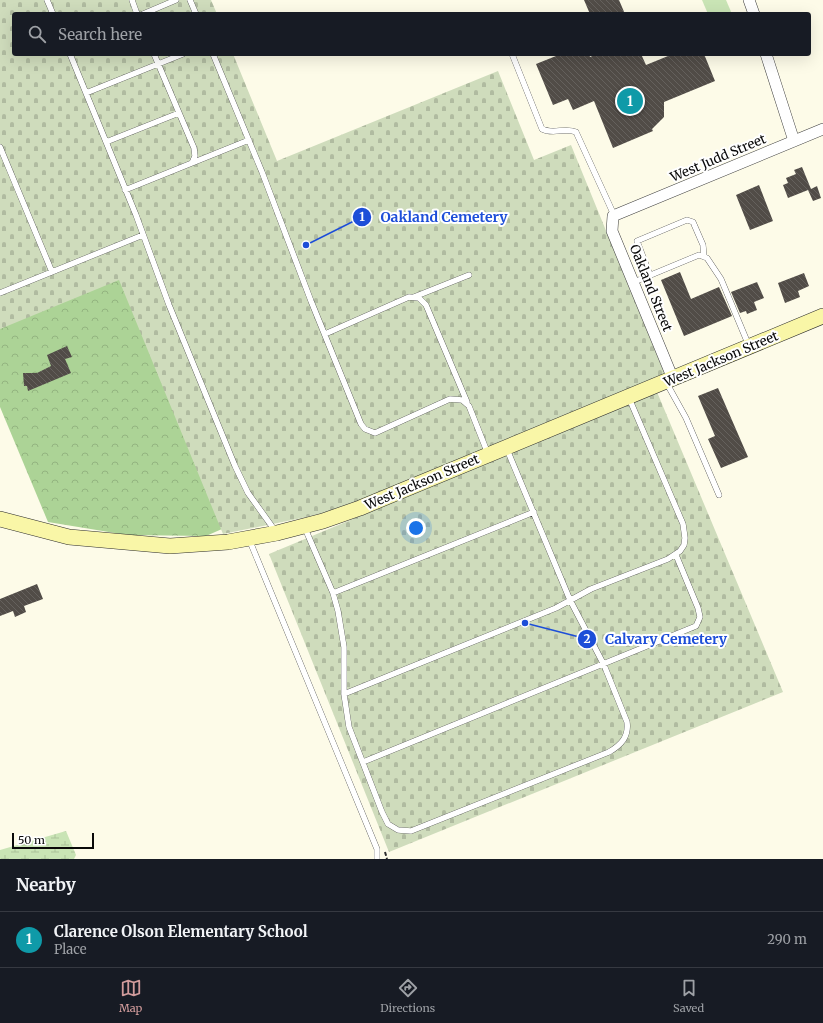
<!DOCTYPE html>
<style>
body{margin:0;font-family:Merriweather,serif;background:#242831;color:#f1f3f6}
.scale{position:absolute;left:12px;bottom:10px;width:82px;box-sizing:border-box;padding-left:4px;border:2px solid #090909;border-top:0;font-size:11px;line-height:14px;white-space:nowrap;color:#090909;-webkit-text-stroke:3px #fff;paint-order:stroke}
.you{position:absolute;left:416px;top:528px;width:14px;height:14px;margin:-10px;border:3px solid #fff;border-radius:50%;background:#1a73e8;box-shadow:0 0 0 6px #1a73e833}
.badge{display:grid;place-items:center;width:26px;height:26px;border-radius:50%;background:#d29c9c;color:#fff;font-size:13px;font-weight:700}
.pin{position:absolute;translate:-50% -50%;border:2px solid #fff;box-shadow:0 1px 4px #0006}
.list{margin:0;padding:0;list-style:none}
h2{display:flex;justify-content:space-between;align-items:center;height:52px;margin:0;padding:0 16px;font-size:17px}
h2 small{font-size:13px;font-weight:400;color:#9ea1a6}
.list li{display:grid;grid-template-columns:26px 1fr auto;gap:12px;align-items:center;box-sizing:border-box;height:56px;padding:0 16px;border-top:1px solid #363941}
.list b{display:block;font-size:15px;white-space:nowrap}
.list p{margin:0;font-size:13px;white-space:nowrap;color:#9ea1a6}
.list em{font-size:13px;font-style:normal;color:#9ea1a6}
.icon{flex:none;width:22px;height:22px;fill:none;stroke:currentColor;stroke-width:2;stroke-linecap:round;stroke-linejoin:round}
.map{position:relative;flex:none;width:823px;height:859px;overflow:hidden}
.search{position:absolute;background:#171b24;box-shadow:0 4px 16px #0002;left:12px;right:12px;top:12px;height:44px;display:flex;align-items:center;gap:10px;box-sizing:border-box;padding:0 14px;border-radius:4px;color:#9ea1a6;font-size:15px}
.sheet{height:108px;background:#171b24}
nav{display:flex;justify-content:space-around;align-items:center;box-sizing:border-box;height:56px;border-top:1px solid #363941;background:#171b24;font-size:11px;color:#9ea1a6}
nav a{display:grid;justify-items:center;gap:2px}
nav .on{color:#d29c9c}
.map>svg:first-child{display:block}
</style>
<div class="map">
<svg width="823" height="859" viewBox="0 0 823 859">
<defs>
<pattern id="forest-crowns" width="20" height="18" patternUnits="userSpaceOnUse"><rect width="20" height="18" fill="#acd396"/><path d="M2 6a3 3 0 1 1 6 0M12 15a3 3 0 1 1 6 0" fill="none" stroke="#93b480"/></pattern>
<pattern id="wetland-marsh" width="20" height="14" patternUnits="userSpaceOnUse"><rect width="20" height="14" fill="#c9e4b5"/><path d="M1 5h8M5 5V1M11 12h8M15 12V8" fill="none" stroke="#abc29a"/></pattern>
<pattern id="cemetery-stones" width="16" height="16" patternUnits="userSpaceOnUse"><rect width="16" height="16" fill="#cfdcbc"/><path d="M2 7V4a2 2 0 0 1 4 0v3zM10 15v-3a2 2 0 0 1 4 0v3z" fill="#b0bba0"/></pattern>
<pattern id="building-back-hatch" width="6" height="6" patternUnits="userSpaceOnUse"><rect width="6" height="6" fill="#514c47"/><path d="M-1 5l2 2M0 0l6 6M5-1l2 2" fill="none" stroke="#65615d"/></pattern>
</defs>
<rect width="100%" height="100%" fill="#fdfbe8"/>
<path fill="url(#forest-crowns)" d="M 141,242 L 238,522 L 206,536 L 127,535 L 48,522 L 0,407 L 0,300 Z"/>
<path fill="url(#wetland-marsh)" d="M 66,831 L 76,855 L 74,859 L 0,859 L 0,850 Z"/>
<path fill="url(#cemetery-stones)" d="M 0,0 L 211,0 L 217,14 L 14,14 L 14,54 L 233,54 L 277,161 L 498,71 L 534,160 L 571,145 L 665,375 L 359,504 L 302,518 L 223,534 L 119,280 L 0,329 Z
M 657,392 L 783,692 L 389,852 L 269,554 Z"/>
<path fill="#c9e4b5" d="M 702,0 L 726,0 L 732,14 L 708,14 Z"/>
<path fill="url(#building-back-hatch)" d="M 584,0 L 619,0 L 625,14 L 590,14 Z
M 561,54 L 589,54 L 590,57 L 597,54 L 641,54 L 646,65 L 673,54 L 704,54 L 715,81 L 664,102 L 664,117 L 652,129 L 653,131 L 613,148 L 594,101 L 573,110 L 568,99 L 553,105 L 536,64 Z
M 802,167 L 811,189 L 817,186 L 821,198 L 813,201 L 808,190 L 788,198 L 783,185 L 788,183 L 786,178 L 796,174 L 794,170 Z
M 759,185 L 773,221 L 750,230 L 736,195 Z
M 680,272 L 691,299 L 719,287 L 732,316 L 684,336 L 661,280 Z
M 804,273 L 809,286 L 798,291 L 800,297 L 785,303 L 778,283 Z
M 757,282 L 764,298 L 754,302 L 757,310 L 747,314 L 746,311 L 740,313 L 731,292 Z
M 67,346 L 72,357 L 65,359 L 71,373 L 28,391 L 27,386 L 24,386 L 23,373 L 37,373 L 51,366 L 47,355 Z
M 718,388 L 748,457 L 721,468 L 708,439 L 715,436 L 698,396 Z
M 37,584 L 43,599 L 24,606 L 26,612 L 15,617 L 13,611 L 0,616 L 0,599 Z"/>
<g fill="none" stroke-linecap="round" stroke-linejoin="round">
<defs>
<path id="lane" d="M 47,0 L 53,14
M 132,0 L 137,14
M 190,0 L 196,14
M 143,14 L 176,0
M 70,54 L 136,215 L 169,305 L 235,466 L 248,493 L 276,532
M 154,54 L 194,148 L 195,156 L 192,163
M 213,54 L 262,172 L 311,301 L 361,424 L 365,429 L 375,433 L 450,399 L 462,400 L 469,406 L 488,454
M 512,54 L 542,129 C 553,135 565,127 576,132 L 614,215
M 86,93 L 183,54
M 106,142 L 179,113
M 0,147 L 52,272
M 125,190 L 249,140
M 650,275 L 637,241 L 687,220 L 693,222 L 703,245 L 704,257
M 634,282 L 699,255 L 707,258 L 721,279 L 749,346
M 0,293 L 143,235
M 414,297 L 469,275
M 325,334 L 409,297 L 419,298 L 426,305 L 467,402
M 666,382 L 686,418 L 719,495
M 304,526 L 333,593 L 338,611 L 344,647 L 344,694 L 349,727 L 382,812 L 388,824 L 398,830 L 411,831 L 609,752 C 621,745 629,737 627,722 L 604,665 L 570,600 L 506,447
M 249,539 L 377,849 L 377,859
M 333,593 L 534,512
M 344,694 L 556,608 L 591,589 L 668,559 L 680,551 L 684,545 L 685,538 L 683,524 L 629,398
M 363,762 L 696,626 L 700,617 L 698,608 L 676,555"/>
<path id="street" d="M 749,0 L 754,14
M 766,54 L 794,141
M 673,379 L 612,231 L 613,216 L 823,129"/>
<path id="secondary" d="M 0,519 L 69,537 L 170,546 L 228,542 L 277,533 L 323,521 L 360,508 L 823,316"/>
</defs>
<use href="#lane" stroke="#3c3c3c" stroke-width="6"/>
<use href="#street" stroke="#3c3c3c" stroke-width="12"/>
<use href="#secondary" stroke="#2b2b2b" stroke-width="16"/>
<path stroke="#2b2b2b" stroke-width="2" stroke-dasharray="4 2" stroke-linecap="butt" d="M 385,852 L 387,859"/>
<use href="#lane" stroke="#fff" stroke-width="5.5"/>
<use href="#street" stroke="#fff" stroke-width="11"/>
<use href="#secondary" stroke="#f9f6a7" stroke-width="15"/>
</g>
<g text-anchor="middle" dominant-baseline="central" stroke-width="4" stroke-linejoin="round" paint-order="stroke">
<g font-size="13" fill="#090909" stroke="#fff">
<text transform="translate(718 158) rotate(-23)">West Judd Street</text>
<text transform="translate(651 288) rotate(68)">Oakland Street</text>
<text transform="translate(721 359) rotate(-23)">West Jackson Street</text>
<text transform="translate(422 482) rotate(-23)">West Jackson Street</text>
</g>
</g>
<path fill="none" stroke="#1d4ed8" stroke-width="1.5" d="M306 245L362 217M525 623L587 639"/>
<g fill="#1d4ed8" stroke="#fff" stroke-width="1.5">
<circle cx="306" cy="245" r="4"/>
<circle cx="525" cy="623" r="4"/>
<circle cx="362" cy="217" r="10"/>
<circle cx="587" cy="639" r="10"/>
</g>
<g font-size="12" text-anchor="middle" font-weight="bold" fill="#fff">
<text x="362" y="221">1</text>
<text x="587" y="643">2</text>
</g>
<g font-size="14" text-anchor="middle" font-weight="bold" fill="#1d4ed8" stroke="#fff" stroke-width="4" stroke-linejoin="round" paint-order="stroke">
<text x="444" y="222">Oakland Cemetery</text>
<text x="666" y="644">Calvary Cemetery</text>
</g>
</svg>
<div class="scale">50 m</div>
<div class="you"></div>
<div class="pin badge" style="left:630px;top:101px;background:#0f9aa8">1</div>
<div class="search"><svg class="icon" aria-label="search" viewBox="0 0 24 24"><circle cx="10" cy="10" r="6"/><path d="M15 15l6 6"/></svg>Search here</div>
</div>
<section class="sheet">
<h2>Nearby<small></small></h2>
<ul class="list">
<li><span class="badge" style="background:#0f9aa8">1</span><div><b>Clarence Olson Elementary School</b><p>Place</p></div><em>290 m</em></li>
</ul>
</section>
<nav>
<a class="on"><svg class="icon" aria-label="map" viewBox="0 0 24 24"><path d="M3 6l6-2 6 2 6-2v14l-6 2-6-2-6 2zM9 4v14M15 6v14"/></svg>Map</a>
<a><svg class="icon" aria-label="directions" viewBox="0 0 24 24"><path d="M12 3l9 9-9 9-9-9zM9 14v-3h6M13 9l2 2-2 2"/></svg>Directions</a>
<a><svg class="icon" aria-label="saved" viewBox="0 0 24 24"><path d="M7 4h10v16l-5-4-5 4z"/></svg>Saved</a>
</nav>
